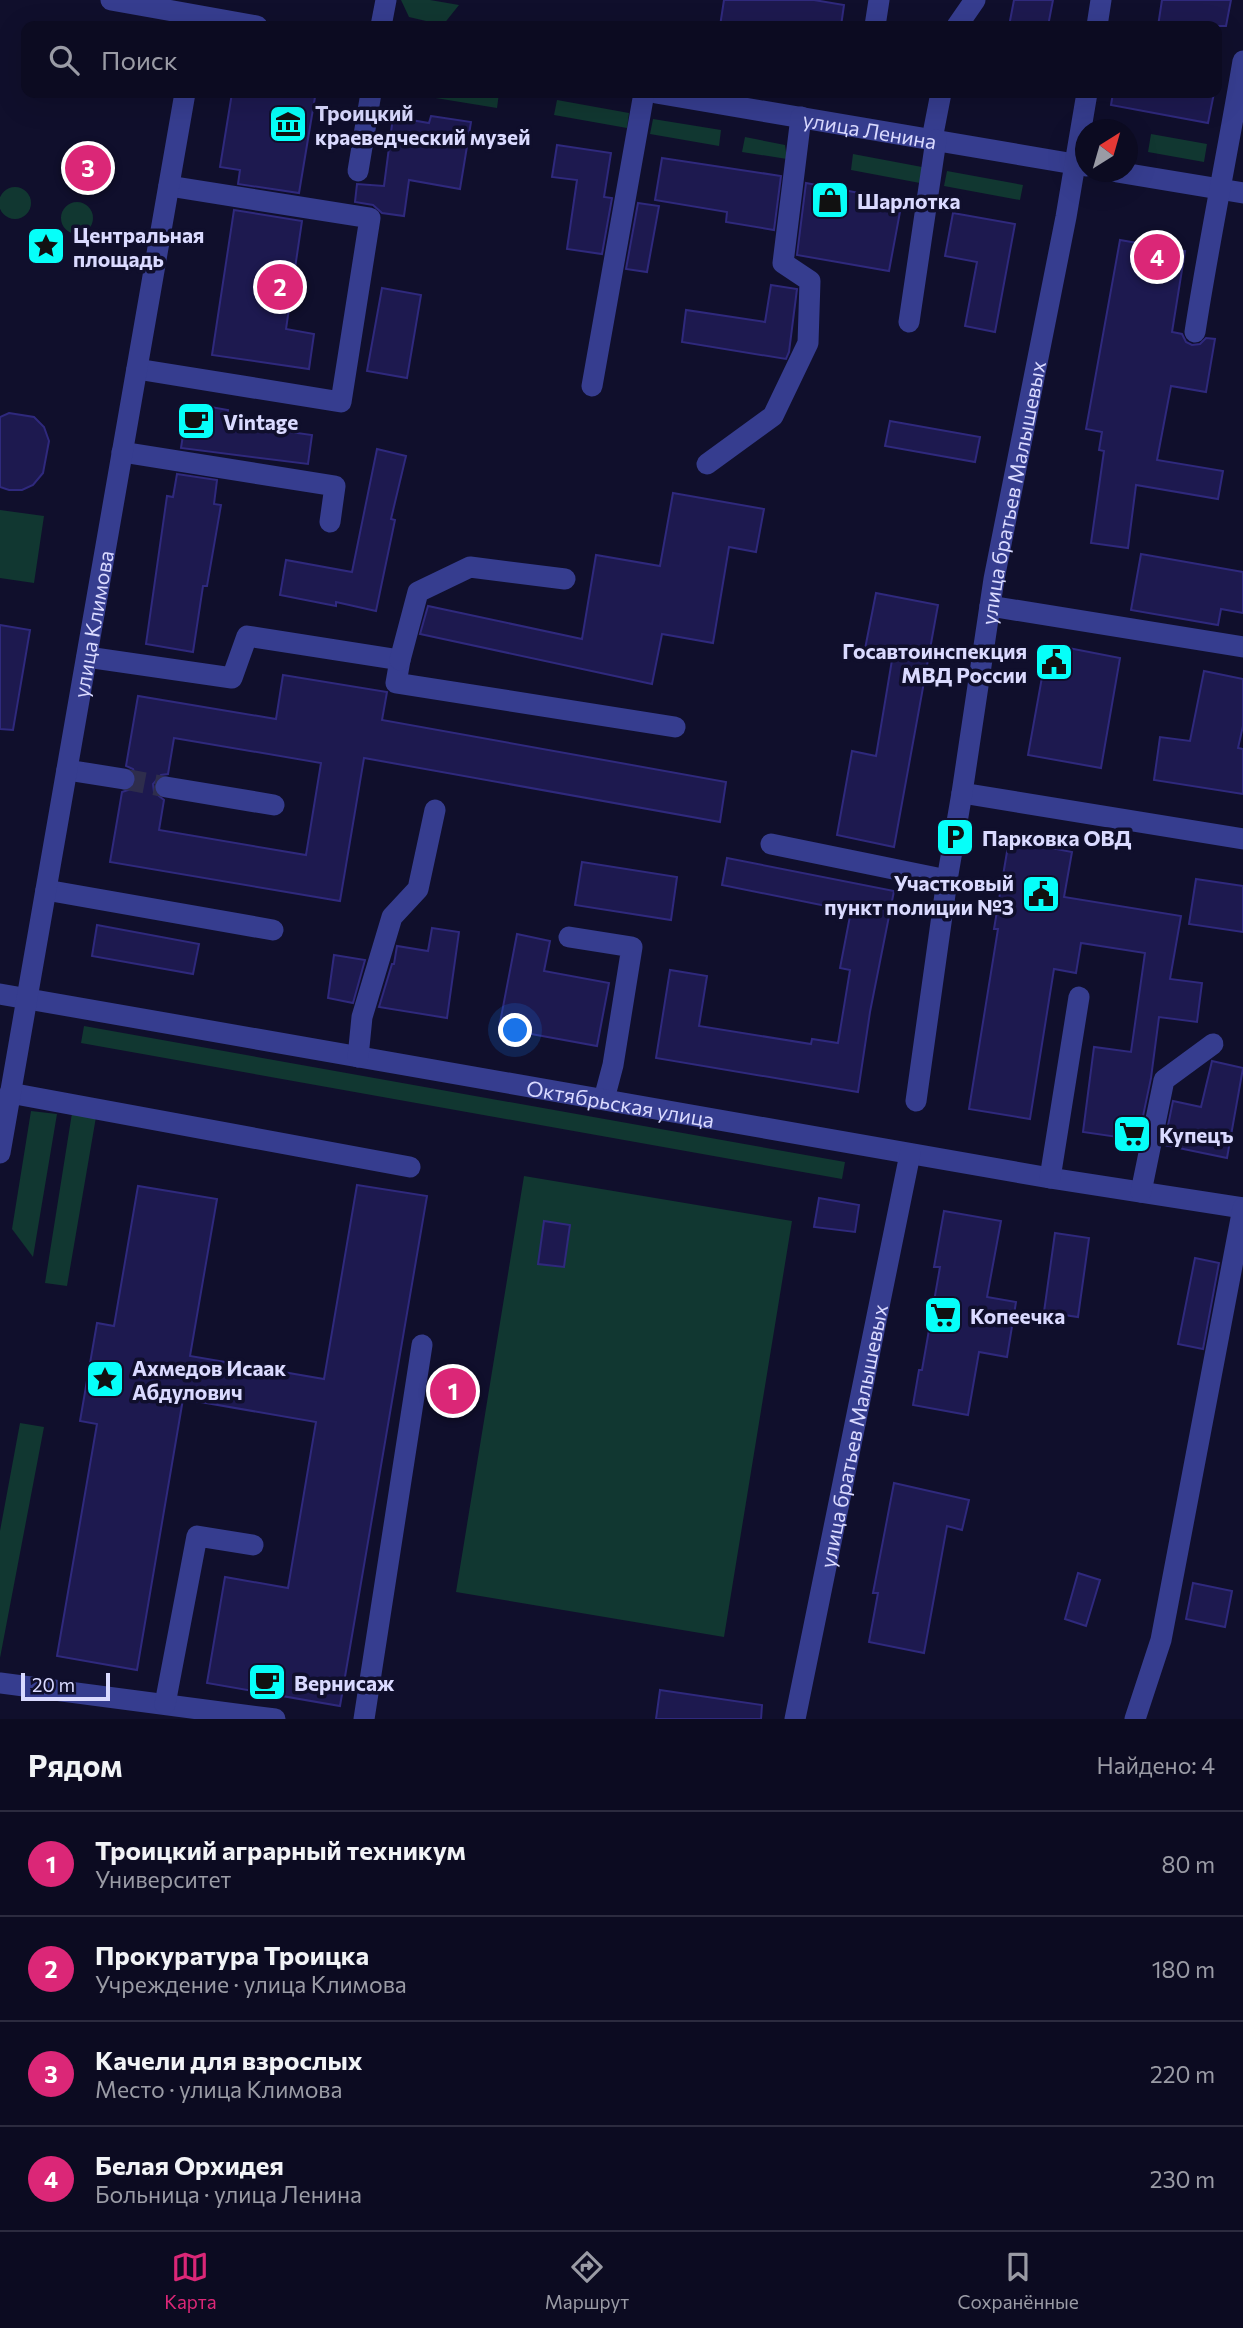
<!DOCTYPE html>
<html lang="ru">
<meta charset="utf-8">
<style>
body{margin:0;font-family:Commissioner,sans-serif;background:#15142a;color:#f1f3f6}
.compass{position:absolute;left:1075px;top:119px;width:63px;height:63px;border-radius:50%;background:#0c0b21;box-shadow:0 7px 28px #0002;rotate:37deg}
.scale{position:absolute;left:21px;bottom:18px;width:89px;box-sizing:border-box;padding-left:7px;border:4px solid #dadaff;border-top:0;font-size:19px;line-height:24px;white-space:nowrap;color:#dadaff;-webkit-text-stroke:5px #100f2c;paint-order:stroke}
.you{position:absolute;left:516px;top:1031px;width:24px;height:24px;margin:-18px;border:5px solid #fff;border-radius:50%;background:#1a73e8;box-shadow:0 0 0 10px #1a73e833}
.badge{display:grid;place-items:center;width:46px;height:46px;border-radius:50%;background:#db2777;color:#fff;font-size:23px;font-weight:700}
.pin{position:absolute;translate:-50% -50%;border:4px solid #fff;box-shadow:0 2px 7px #0006}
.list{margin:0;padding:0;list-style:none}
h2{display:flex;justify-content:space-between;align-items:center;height:91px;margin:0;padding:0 28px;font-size:30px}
h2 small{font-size:23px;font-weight:400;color:#9a9ba5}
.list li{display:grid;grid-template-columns:46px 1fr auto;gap:21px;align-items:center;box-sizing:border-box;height:105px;padding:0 28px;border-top:2px solid #2c2b3f}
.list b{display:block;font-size:26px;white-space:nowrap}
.list p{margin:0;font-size:23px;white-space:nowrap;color:#9a9ba5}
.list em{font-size:23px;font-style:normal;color:#9a9ba5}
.icon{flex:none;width:38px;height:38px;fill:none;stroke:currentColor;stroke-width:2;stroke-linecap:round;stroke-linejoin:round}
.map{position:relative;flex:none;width:1243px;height:1719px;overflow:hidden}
.search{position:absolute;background:#0c0b21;box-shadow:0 7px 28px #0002;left:21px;right:21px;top:21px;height:77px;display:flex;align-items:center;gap:18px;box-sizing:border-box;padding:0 24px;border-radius:14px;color:#9a9ba5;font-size:26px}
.sheet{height:511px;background:#0c0b21}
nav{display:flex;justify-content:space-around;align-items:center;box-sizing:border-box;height:98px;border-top:2px solid #2c2b3f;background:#0c0b21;font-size:19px;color:#9a9ba5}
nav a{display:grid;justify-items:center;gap:4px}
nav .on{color:#db2777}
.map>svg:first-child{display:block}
</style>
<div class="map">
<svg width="1243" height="1719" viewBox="0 0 1243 1719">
<rect width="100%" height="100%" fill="#100f2c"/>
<path fill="#113731" d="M 401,0 L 430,0 L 459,5 L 443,25 L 409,17 Z
M 405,93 L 499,93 L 497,108 Z
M 557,100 L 629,113 L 627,128 L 554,115 Z
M 653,119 L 721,130 L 719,146 L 650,134 Z
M 1151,134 L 1207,144 L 1204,162 L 1148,152 Z
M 745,137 L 785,145 L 787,159 L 742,152 Z
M 853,154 L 922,167 L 920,183 L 851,170 Z
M 947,171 L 1023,185 L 1020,200 L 944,186 Z
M-1 203a16 16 0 1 1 32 0a16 16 0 1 1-32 0Z
M61 218a16 16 0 1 1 32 0a16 16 0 1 1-32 0Z
M 0,510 L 44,516 L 34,583 L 0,578 Z
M 84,1026 L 845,1162 L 842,1179 L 81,1043 Z
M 31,1111 L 57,1114 L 33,1257 L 12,1229 Z
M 72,1113 L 96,1117 L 67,1286 L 45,1283 Z
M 524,1176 L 792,1221 L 724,1637 L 456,1592 Z
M 20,1423 L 44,1427 L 0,1658 L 0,1531 Z"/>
<path fill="#1d194f" stroke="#2f297d" stroke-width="2" fill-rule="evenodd" d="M 724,0 L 814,0 L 844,5 L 841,26 L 720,26 Z
M 1014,0 L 1053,0 L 1048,26 L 1009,26 Z
M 1162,0 L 1231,0 L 1226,26 L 1158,26 Z
M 232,93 L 286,93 L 315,97 L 299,193 L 238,184 L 240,170 L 220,167 Z
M 1113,93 L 1214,93 L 1208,123 L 1111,105 Z
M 431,116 L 471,122 L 460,189 L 409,180 L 404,216 L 382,213 L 373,205 L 355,202 L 357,184 L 384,186 L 393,117 L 429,123 Z
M 557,145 L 611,153 L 604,197 L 612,198 L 602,254 L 567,249 L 577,180 L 552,177 Z
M 662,158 L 781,176 L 774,230 L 726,222 L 727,212 L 655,200 Z
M 806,183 L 902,201 L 889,271 L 797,255 Z
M 638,203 L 659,206 L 647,272 L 626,269 Z
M 234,210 L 302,221 L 286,329 L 314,334 L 309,369 L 212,355 Z
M 953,213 L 1015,224 L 995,332 L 965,326 L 977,262 L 945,256 Z
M 1120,240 L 1185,251 L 1172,332 L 1182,334 L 1186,342 L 1192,345 L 1200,344 L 1206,338 L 1215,339 L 1206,392 L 1171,386 L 1157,460 L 1223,471 L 1218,499 L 1136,485 L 1128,548 L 1091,543 L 1104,451 L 1099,450 L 1102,432 L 1086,429 Z
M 771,285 L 797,289 L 789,352 L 786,359 L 682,342 L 686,310 L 765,322 Z
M 382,288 L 421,295 L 407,378 L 367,371 Z
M 188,403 L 228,410 L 226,423 L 312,435 L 308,464 L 181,448 Z
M 9,413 L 34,417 L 44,427 L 49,441 L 43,473 L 33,485 L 22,490 L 9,490 L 0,487 L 0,417 Z
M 890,421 L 980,437 L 975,462 L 885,446 Z
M 377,449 L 406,456 L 391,519 L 395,520 L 376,611 L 336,602 L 336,606 L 280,595 L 286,560 L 352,572 Z
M 177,474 L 217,480 L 214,504 L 221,505 L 207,586 L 203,586 L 193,652 L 146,644 L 167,496 L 173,497 Z
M 673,493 L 764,509 L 756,552 L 729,547 L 713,643 L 662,634 L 652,684 L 420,634 L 428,606 L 582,639 L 596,555 L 660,566 Z
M 1141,554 L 1243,572 L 1243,613 L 1221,609 L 1218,625 L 1131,610 Z
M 876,593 L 938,605 L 894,847 L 837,835 L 852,751 L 876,756 L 892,660 L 864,654 Z
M 0,625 L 30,630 L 13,730 L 0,729 Z
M 1048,644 L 1120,658 L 1101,768 L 1028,755 Z
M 1204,671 L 1243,679 L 1243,726 L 1238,748 L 1243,749 L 1243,794 L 1154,780 L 1160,737 L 1190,741 Z
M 283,675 L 387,692 L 382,720 L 726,782 L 720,822 L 364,758 L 340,901 L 110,862 L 122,792 L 134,788 L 137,780 L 133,769 L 126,766 L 138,696 L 276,719 ZM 174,738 L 321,763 L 306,855 L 159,830 L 164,800 L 154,792 L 153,784 L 161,775 L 168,774 Z
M 1009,840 L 1072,852 L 1064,897 L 1181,916 L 1170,979 L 1202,983 L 1197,1022 L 1159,1017 L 1151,1078 L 1138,1140 L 1083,1132 L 1094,1047 L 1131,1052 L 1145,953 L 1081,943 L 1076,973 L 1054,969 L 1030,1119 L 969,1109 L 998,929 L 994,929 Z
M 727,858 L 894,891 L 870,1012 L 858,1092 L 656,1058 L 670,970 L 707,976 L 699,1026 L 811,1044 L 812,1039 L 838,1043 L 850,970 L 840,968 L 851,911 L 722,885 Z
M 582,862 L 677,877 L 671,920 L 575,905 Z
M 1196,879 L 1243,886 L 1243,932 L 1189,924 Z
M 97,925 L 199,944 L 193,974 L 92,956 Z
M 432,928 L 459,932 L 447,1018 L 379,1007 L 392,964 L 394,964 L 397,946 L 428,951 Z
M 517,934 L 550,941 L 544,971 L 609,983 L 597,1046 L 499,1028 Z
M 334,955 L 365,960 L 353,1003 L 328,998 Z
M 1212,1061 L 1243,1068 L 1227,1158 L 1164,1145 L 1173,1101 L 1201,1107 Z
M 357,1185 L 427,1196 L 340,1706 L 207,1683 L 225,1577 L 288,1588 L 316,1422 L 183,1399 L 137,1670 L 57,1656 L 97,1424 L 80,1421 L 97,1323 L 114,1326 L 138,1186 L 217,1199 L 190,1356 L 324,1379 Z
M 819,1198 L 859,1205 L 855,1232 L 814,1227 Z
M 944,1211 L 1001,1221 L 987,1297 L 1016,1302 L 1007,1357 L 979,1352 L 968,1415 L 913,1405 L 919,1370 L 922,1370 L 940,1267 L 934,1267 Z
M 544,1221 L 570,1225 L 564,1267 L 538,1264 Z
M 1055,1233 L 1089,1238 L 1078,1317 L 1044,1312 Z
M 1195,1258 L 1219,1263 L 1203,1349 L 1178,1344 Z
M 894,1483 L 969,1500 L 962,1530 L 947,1526 L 924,1653 L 869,1642 L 878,1593 L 873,1593 Z
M 1078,1573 L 1100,1580 L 1086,1626 L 1065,1619 Z
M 1193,1583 L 1232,1591 L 1225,1627 L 1186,1619 Z
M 660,1690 L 762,1705 L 761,1719 L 656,1719 Z"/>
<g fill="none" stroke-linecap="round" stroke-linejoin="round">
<path stroke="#2e2d4c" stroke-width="21" stroke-dasharray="21 10" stroke-linecap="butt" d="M 124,779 L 166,787"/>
<g stroke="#363d8f" stroke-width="21">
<path d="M 111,0 L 257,26"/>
<path d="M 381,26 L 386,0"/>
<path d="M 875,26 L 879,0"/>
<path d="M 957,26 L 975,0"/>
<path d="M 1097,26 L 1101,0"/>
<path id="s1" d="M 656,93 L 1086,166"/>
<path d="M 932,139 L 941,93"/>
<path d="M 358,171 L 371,93"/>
<path d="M 1117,172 L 1243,193"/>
<path d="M 909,322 L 936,140"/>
<path d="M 1195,332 C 1209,241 1228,151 1243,61"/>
<path d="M 137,369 L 341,402 L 370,218 L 169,186"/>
<path d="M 592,386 L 644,93"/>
<path d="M 122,452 L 335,486 L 330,522"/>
<path d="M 707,464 L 773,416 L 808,343 L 810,281 L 783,263 L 801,117"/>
<path d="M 990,606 L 1243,647"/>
<path d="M 87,657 L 232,678 L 247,636 L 400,660 L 396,683 L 675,727"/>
<path d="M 400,660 L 418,592 L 470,567 L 565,579"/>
<path d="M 67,770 L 124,779"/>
<path d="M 166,787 L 274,805"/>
<path d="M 962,793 L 1243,839"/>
<path d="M 771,844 L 947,880"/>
<path d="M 46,890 L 273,930"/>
<path d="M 569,937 L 632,947 L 613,1065 L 604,1099"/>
<path id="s2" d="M 0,994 L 1050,1178 L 1243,1208"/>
<path d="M 358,1057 L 362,1017 L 392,917 L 418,889 L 435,810"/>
<path d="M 10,1093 L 410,1167"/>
<path id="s3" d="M 916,1101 L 947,880 L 962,793 L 994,579 L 1066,217 L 1087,93"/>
<path id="s4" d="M 0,1153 L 185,93"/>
<path d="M 1050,1178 L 1079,997"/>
<path d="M 1141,1192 L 1164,1080 L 1213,1044"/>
<path d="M 0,1683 L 275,1719"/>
<path d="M 165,1704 L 197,1536 L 253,1545"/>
<path d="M 364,1719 L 422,1345"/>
<path id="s5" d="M 795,1719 L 910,1154"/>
<path d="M 1135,1719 L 1161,1640 L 1243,1208"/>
</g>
</g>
<defs>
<symbol id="museum-square" viewBox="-11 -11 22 22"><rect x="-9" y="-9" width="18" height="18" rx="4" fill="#06fff9" stroke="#100f2c"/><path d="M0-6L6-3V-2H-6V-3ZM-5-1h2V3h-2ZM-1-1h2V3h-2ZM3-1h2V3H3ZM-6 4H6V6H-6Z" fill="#111"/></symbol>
<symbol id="shop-square" viewBox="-11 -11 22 22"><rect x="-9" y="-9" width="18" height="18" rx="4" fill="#06fff9" stroke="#100f2c"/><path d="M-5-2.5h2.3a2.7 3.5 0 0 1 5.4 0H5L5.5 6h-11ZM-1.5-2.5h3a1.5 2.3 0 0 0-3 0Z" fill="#111"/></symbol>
<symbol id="sight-square" viewBox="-11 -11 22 22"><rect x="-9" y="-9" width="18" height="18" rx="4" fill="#06fff9" stroke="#100f2c"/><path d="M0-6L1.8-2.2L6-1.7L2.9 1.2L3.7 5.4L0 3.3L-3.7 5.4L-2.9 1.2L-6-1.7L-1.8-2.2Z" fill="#111"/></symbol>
<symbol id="cafe-square" viewBox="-11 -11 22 22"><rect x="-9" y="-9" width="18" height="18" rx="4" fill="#06fff9" stroke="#100f2c"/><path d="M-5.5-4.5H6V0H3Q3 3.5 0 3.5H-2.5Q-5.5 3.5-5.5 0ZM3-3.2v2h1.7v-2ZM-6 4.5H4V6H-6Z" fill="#111"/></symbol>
<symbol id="civic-square" viewBox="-11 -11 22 22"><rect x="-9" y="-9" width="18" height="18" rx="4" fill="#06fff9" stroke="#100f2c"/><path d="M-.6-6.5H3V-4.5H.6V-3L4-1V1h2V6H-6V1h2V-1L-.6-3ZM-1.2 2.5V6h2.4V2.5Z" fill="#111"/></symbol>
<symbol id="parking-square" viewBox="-11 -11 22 22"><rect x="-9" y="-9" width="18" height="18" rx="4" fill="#06fff9" stroke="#100f2c"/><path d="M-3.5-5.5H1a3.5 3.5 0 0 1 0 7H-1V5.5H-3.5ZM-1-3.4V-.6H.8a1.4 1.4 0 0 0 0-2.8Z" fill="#111"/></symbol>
<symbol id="supermarket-square" viewBox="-11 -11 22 22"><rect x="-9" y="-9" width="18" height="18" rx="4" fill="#06fff9" stroke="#100f2c"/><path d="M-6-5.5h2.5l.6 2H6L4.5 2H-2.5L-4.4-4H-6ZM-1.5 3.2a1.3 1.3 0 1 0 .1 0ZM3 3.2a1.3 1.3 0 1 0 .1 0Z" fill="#111"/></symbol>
</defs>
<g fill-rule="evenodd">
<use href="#museum-square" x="266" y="102" width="44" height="44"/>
<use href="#shop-square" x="808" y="178" width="44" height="44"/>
<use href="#sight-square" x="24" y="224" width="44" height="44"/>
<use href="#cafe-square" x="174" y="399" width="44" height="44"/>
<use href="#civic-square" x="1032" y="640" width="44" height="44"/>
<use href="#parking-square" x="933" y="815" width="44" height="44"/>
<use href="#civic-square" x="1019" y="872" width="44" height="44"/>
<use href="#supermarket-square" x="1110" y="1112" width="44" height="44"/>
<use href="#supermarket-square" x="921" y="1293" width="44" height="44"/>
<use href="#sight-square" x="83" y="1357" width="44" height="44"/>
<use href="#cafe-square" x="245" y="1660" width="44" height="44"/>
</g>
<g text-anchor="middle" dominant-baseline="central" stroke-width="7" stroke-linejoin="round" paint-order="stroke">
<g font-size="21" font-weight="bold" fill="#dadaff" stroke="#100f2c" text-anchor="start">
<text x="315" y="112">Троицкий<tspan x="315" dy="24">краеведческий музей</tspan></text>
<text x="857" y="200">Шарлотка</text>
<text x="73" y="234">Центральная<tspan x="73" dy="24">площадь</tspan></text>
<text x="223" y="421">Vintage</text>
<text x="1027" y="650" text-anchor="end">Госавтоинспекция<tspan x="1027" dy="24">МВД России</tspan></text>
<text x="982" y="837">Парковка ОВД</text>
<text x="1014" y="882" text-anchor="end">Участковый<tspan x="1014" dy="24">пункт полиции №3</tspan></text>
<text x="1159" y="1134">Купецъ</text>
<text x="970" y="1315">Копеечка</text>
<text x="132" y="1367">Ахмедов Исаак<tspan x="132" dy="24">Абдулович</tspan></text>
<text x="294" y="1682">Вернисаж</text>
</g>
<g font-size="21" fill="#dadaff" stroke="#100f2c">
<text stroke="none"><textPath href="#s1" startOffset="217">улица Ленина</textPath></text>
<text stroke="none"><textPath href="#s3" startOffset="616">улица братьев Малышевых</textPath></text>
<text stroke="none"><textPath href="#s4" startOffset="537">улица Климова</textPath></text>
<text stroke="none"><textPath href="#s2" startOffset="630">Октябрьская улица</textPath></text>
<text stroke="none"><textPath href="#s5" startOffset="289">улица братьев Малышевых</textPath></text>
</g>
</g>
</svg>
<svg class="compass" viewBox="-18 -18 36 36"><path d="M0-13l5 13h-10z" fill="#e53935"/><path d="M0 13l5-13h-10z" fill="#9a9ba5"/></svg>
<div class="scale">20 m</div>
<div class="you"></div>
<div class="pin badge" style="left:453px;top:1391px">1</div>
<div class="pin badge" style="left:280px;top:287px">2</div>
<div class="pin badge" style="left:88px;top:168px">3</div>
<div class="pin badge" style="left:1157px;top:257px">4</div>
<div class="search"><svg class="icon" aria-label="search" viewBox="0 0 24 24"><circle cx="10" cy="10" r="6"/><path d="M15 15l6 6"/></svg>Поиск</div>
</div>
<section class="sheet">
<h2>Рядом<small>Найдено: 4</small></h2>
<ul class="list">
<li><span class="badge">1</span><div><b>Троицкий аграрный техникум</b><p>Университет</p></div><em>80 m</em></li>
<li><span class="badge">2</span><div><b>Прокуратура Троицка</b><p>Учреждение · улица Климова</p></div><em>180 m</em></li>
<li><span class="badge">3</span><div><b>Качели для взрослых</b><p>Место · улица Климова</p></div><em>220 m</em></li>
<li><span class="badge">4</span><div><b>Белая Орхидея</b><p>Больница · улица Ленина</p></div><em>230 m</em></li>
</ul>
</section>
<nav>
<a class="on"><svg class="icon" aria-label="map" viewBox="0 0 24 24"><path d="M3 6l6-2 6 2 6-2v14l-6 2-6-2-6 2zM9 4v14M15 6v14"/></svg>Карта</a>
<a><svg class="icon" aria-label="directions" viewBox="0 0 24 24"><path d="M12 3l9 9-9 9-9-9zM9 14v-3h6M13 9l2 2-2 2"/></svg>Маршрут</a>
<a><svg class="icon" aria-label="saved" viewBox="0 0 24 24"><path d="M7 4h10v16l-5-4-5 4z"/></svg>Сохранённые</a>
</nav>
